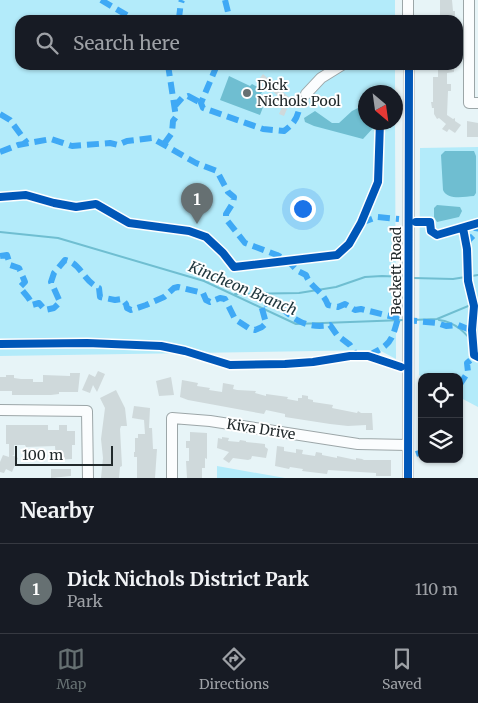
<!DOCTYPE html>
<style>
body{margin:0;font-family:Merriweather,serif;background:#242831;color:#f1f3f6}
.controls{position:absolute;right:15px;bottom:15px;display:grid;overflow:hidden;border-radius:10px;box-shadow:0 1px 4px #0004}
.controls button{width:45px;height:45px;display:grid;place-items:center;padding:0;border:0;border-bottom:1px solid #363941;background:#171b24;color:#f1f3f6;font:25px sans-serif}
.compass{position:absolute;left:358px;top:85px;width:45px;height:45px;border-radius:50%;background:#171b24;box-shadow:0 1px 4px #0004;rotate:151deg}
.scale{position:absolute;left:15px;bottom:12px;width:98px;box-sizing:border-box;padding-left:5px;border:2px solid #21292b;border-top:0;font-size:14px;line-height:18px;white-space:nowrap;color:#21292b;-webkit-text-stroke:4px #fff;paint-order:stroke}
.you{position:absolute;left:302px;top:208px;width:18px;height:18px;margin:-12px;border:4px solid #fff;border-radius:50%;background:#1a73e8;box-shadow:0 0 0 8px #1a73e833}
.badge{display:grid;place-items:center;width:32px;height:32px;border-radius:50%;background:#667072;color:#fff;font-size:16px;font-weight:700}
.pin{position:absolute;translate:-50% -41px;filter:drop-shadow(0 1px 2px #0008)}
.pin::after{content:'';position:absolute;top:26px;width:18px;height:15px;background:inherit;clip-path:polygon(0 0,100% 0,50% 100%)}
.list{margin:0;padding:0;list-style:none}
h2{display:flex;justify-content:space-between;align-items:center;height:65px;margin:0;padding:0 20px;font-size:21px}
h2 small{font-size:16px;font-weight:400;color:#9ea1a6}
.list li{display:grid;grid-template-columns:32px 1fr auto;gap:15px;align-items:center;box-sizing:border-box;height:90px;padding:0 20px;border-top:1px solid #363941}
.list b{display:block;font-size:19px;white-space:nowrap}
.list p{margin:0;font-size:16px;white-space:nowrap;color:#9ea1a6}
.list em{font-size:16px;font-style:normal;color:#9ea1a6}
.icon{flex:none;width:28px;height:28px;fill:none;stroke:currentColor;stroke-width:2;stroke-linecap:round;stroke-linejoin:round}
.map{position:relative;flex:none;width:478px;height:478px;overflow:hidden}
.search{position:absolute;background:#171b24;box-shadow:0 1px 4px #0004;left:15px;right:15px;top:15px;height:55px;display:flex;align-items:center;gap:12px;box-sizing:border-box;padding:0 18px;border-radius:15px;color:#9ea1a6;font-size:19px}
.sheet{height:155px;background:#171b24}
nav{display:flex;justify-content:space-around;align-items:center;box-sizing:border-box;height:70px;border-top:1px solid #363941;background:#171b24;font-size:14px;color:#9ea1a6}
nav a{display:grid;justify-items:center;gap:2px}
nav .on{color:#667072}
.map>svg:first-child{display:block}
</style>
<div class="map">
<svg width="478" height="478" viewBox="0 0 478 478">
<rect width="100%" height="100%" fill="#e7f4f7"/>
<path fill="#b3ebfa" d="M 0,0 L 395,0 L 395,20 L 20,20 L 20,65 L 395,65 L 395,92 L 366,92 L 366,122 L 395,123 L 396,359 L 379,350 L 0,356 Z
M 478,147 L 478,407 L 459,397 L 459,377 L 422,377 L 419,375 L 420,148 Z
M 217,466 L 285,478 L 217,478 Z"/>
<path fill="#6fbed1" d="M 229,76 L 250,86 L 252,84 L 263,90 L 261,94 L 267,97 L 260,115 L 220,100 Z
M 360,107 L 365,115 L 366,122 L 371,123 L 374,127 L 363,139 L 314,126 L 305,122 L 304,118 L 315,111 L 332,123 L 339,123 L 352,111 Z
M 445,151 L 474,151 L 476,156 L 476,193 L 474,196 C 463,197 447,200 443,190 L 441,155 Z
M 437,205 L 460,207 L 462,211 L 459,217 L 437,222 L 434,217 L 434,208 Z"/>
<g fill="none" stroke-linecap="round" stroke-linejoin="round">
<path stroke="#6fbed1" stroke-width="2" d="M 0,232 L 58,238 L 204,281 L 296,324 L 404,320
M 413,278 L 453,279 L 478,275
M 235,294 L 299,293 L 336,287 L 365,277 L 382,276 L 406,277
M 412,320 L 437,319 L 478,302
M 439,320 C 457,322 467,335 478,348"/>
</g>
<path fill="#cfd9db" d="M 440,0 L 452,0 L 453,11 L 455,11 L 455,18 L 440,18 Z
M 438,65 L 454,65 L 454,72 L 447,73 L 447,84 L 451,84 L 451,91 L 448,91 L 447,115 L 453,119 L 455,118 L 455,121 L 461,125 L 455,133 L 449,129 L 447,132 L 442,129 L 446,124 L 439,118 L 437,119 L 434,114 L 434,108 L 432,108 L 431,102 L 433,102 L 433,77 L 438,77 Z
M 263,74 L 292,100 L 284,108 L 287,109 L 284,116 L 279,114 L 282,107 L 284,107 L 277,101 L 280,98 L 259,79 Z
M 467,121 L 478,123 L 478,137 L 467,137 Z
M 98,371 L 105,374 L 97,392 L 93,385 L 90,393 L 82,390 L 89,374 L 95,377 Z
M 70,373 L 80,373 L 78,392 L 59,392 L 59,394 L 51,395 L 12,395 L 12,391 L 0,391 L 0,377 L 6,377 L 6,375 L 14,375 L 14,378 L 21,379 L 33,379 L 33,382 L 43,382 L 43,375 L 70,376 Z
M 171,377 L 174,395 L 159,396 L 156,381 Z
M 182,380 L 198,383 L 197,386 L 210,388 L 209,390 L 222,392 L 223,383 L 234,385 L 233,389 L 237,390 L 256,391 L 255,393 L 266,396 L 266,394 L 288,397 L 287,399 L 298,401 L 298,398 L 302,398 L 302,395 L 308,396 L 308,399 L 313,400 L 313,402 L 333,405 L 332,408 L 357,413 L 358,411 L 361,413 L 372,413 L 373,430 L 366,430 L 366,425 L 348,426 L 330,424 L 285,417 L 285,414 L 266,410 L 264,414 L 188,400 L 180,397 Z
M 116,390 L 125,408 L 127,426 L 121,426 L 120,429 L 122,466 L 120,467 L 119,478 L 101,478 L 103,458 L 101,439 L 105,408 L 100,398 Z
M 134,406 L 150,408 L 149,428 L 152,428 L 153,449 L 157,449 L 155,478 L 137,478 L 137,457 L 134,457 L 134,452 L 135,452 L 135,438 L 138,438 L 138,434 L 145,434 L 144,420 L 132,418 Z
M 6,425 L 48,425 L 48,430 L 59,430 L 59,425 L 67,425 L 67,431 L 75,431 L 75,445 L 72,445 L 72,459 L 56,460 L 55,446 L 26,447 L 25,445 L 14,445 L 14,455 L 12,455 L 18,458 L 12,472 L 6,469 L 4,473 L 0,472 L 0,462 L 3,455 L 9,457 L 9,444 L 6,444 Z
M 190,432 L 207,433 L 207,459 L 205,458 L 205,468 L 202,468 L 202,478 L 187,478 L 186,461 L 189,461 L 189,448 L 186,448 L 186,441 L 190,441 Z
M 222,437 L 229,438 L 228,441 L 239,442 L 240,440 L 246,441 L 246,442 L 265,444 L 265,447 L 268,449 L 266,458 L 252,456 L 251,459 L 248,460 L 233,458 L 229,463 L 223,459 L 229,452 L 217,448 L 218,438 L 222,439 Z
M 277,446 L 284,447 L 284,451 L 296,453 L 296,449 L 303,450 L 302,454 L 315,456 L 316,452 L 322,453 L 322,455 L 337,458 L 337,456 L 356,460 L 356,458 L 362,459 L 364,460 L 391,460 L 391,476 L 376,476 L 376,473 L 328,470 L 327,474 L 302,471 L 303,469 L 290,467 L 289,469 L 275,466 Z
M 51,469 L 71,469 L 71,476 L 51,478 Z"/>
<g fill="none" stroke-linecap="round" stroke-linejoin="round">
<defs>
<path id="minor" d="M 408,0 L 408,20
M 469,0 L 469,103 L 478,103
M 306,94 L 321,78 L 342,65
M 0,410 L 87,411 L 88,478
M 172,478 L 172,418 L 210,421 L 358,444 L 408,445
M 408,478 L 409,65"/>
</defs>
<use href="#minor" stroke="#9ca6a8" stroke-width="12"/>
<use href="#minor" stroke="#fbfdfe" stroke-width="10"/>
<path stroke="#3fa9f5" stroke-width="6" stroke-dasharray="12 6" stroke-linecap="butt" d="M 101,0 L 135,20
M 225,0 L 230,20
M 178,20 C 181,13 179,7 182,0
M 217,65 L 201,103 L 203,108 L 263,129 L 284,131 C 295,123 298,117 300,104
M 174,107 L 182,98 L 188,96 L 201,103
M 0,114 L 10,120 L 27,143
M 164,144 L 172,133 L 173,121 L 176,117 L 168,65
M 0,152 L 18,145 L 51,139 L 72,146 L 110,143 L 118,145 L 127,141 L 152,138 L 196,163 L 217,171 L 228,192 L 234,197 L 233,203 L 226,214 L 226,219 L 245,243 L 277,255 L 288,261 L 298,271 L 306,275 C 310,287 323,291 328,305 L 338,307 L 345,304 L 355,310 L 361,309 L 406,320 L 437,323 L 446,326 L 458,325 L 468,329 L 472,333
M 361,223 L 377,217 L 399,219
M 467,246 L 469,240 L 476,233 L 478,223
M 0,256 L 7,255 L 10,265 L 19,268 L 25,282 L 20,287 C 24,294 29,296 32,305 L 39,303 L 45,310 L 54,308 L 60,302 L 51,282 L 54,273 L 65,260 C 81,263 83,281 99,288 L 100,297 L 115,300 L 122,299 L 126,304 L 127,308 L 131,310 L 146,305 L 164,297 L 174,288 L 178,287 L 203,293 L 206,300 L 210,302 L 220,298 L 225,299 L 235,319 L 250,329 L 255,330 L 262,327 L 266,323 L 261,305 C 275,298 287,315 299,321 C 308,326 319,327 330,325 L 337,335 L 350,345 L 356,355 L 365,357 C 390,345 391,344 398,318
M 459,386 L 468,372 L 467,363 L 475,356
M 416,454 L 422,452"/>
<defs>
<path id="cycleway" d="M 0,197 L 26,195 L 54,203 L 76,207 L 96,204 L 129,223 L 189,231 L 206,237 L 223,253 L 234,267 L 337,255 L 349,244 L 361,223 L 378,182 L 380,122
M 416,222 L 430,222 L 431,231 L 437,235 L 478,223
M 463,228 L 467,249 L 468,281 L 474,306 L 472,330 L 474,355 L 478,357
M 0,344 L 87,343 L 161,346 L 185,351 L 230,365 L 285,364 L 313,362 L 350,356 L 368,356 L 401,367
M 408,478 L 409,65"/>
</defs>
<use href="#cycleway" stroke="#fff" stroke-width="11"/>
<use href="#cycleway" stroke="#0057b8" stroke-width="8"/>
</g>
<circle fill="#667072" stroke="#fff" stroke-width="2" cx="247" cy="93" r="5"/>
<g text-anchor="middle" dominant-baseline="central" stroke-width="4" stroke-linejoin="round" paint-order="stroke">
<g font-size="14" fill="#21292b" stroke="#fff" text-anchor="start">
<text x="257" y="85">Dick<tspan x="257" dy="16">Nichols Pool</tspan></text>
</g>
<g font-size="14" fill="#21292b" stroke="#fff">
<text transform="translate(396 271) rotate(-90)">Beckett Road</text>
<text transform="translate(261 429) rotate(9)">Kiva Drive</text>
</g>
<g font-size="15" font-style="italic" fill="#1e363d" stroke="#fff">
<text transform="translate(243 288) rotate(23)">Kincheon Branch</text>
</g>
</g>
</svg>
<div class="controls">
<button><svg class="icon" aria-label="locate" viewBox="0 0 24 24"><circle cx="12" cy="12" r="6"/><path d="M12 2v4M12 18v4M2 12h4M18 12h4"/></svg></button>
<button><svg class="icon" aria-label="layers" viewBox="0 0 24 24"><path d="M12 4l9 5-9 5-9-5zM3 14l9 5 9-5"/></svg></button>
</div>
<svg class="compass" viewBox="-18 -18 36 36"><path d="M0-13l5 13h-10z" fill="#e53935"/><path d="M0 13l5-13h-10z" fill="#9ea1a6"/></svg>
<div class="scale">100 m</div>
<div class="you"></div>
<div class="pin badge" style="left:197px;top:224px">1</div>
<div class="search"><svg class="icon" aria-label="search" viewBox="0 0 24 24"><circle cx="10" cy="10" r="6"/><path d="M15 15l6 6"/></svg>Search here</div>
</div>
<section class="sheet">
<h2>Nearby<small></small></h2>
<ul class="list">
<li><span class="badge">1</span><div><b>Dick Nichols District Park</b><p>Park</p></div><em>110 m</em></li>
</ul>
</section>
<nav>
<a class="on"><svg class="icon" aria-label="map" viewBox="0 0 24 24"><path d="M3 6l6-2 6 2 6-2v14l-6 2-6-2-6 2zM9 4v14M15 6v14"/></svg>Map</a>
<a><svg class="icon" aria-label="directions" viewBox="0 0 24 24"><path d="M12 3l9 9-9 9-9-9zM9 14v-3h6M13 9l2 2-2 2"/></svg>Directions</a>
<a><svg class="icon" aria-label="saved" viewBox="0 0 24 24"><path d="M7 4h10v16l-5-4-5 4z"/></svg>Saved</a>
</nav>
